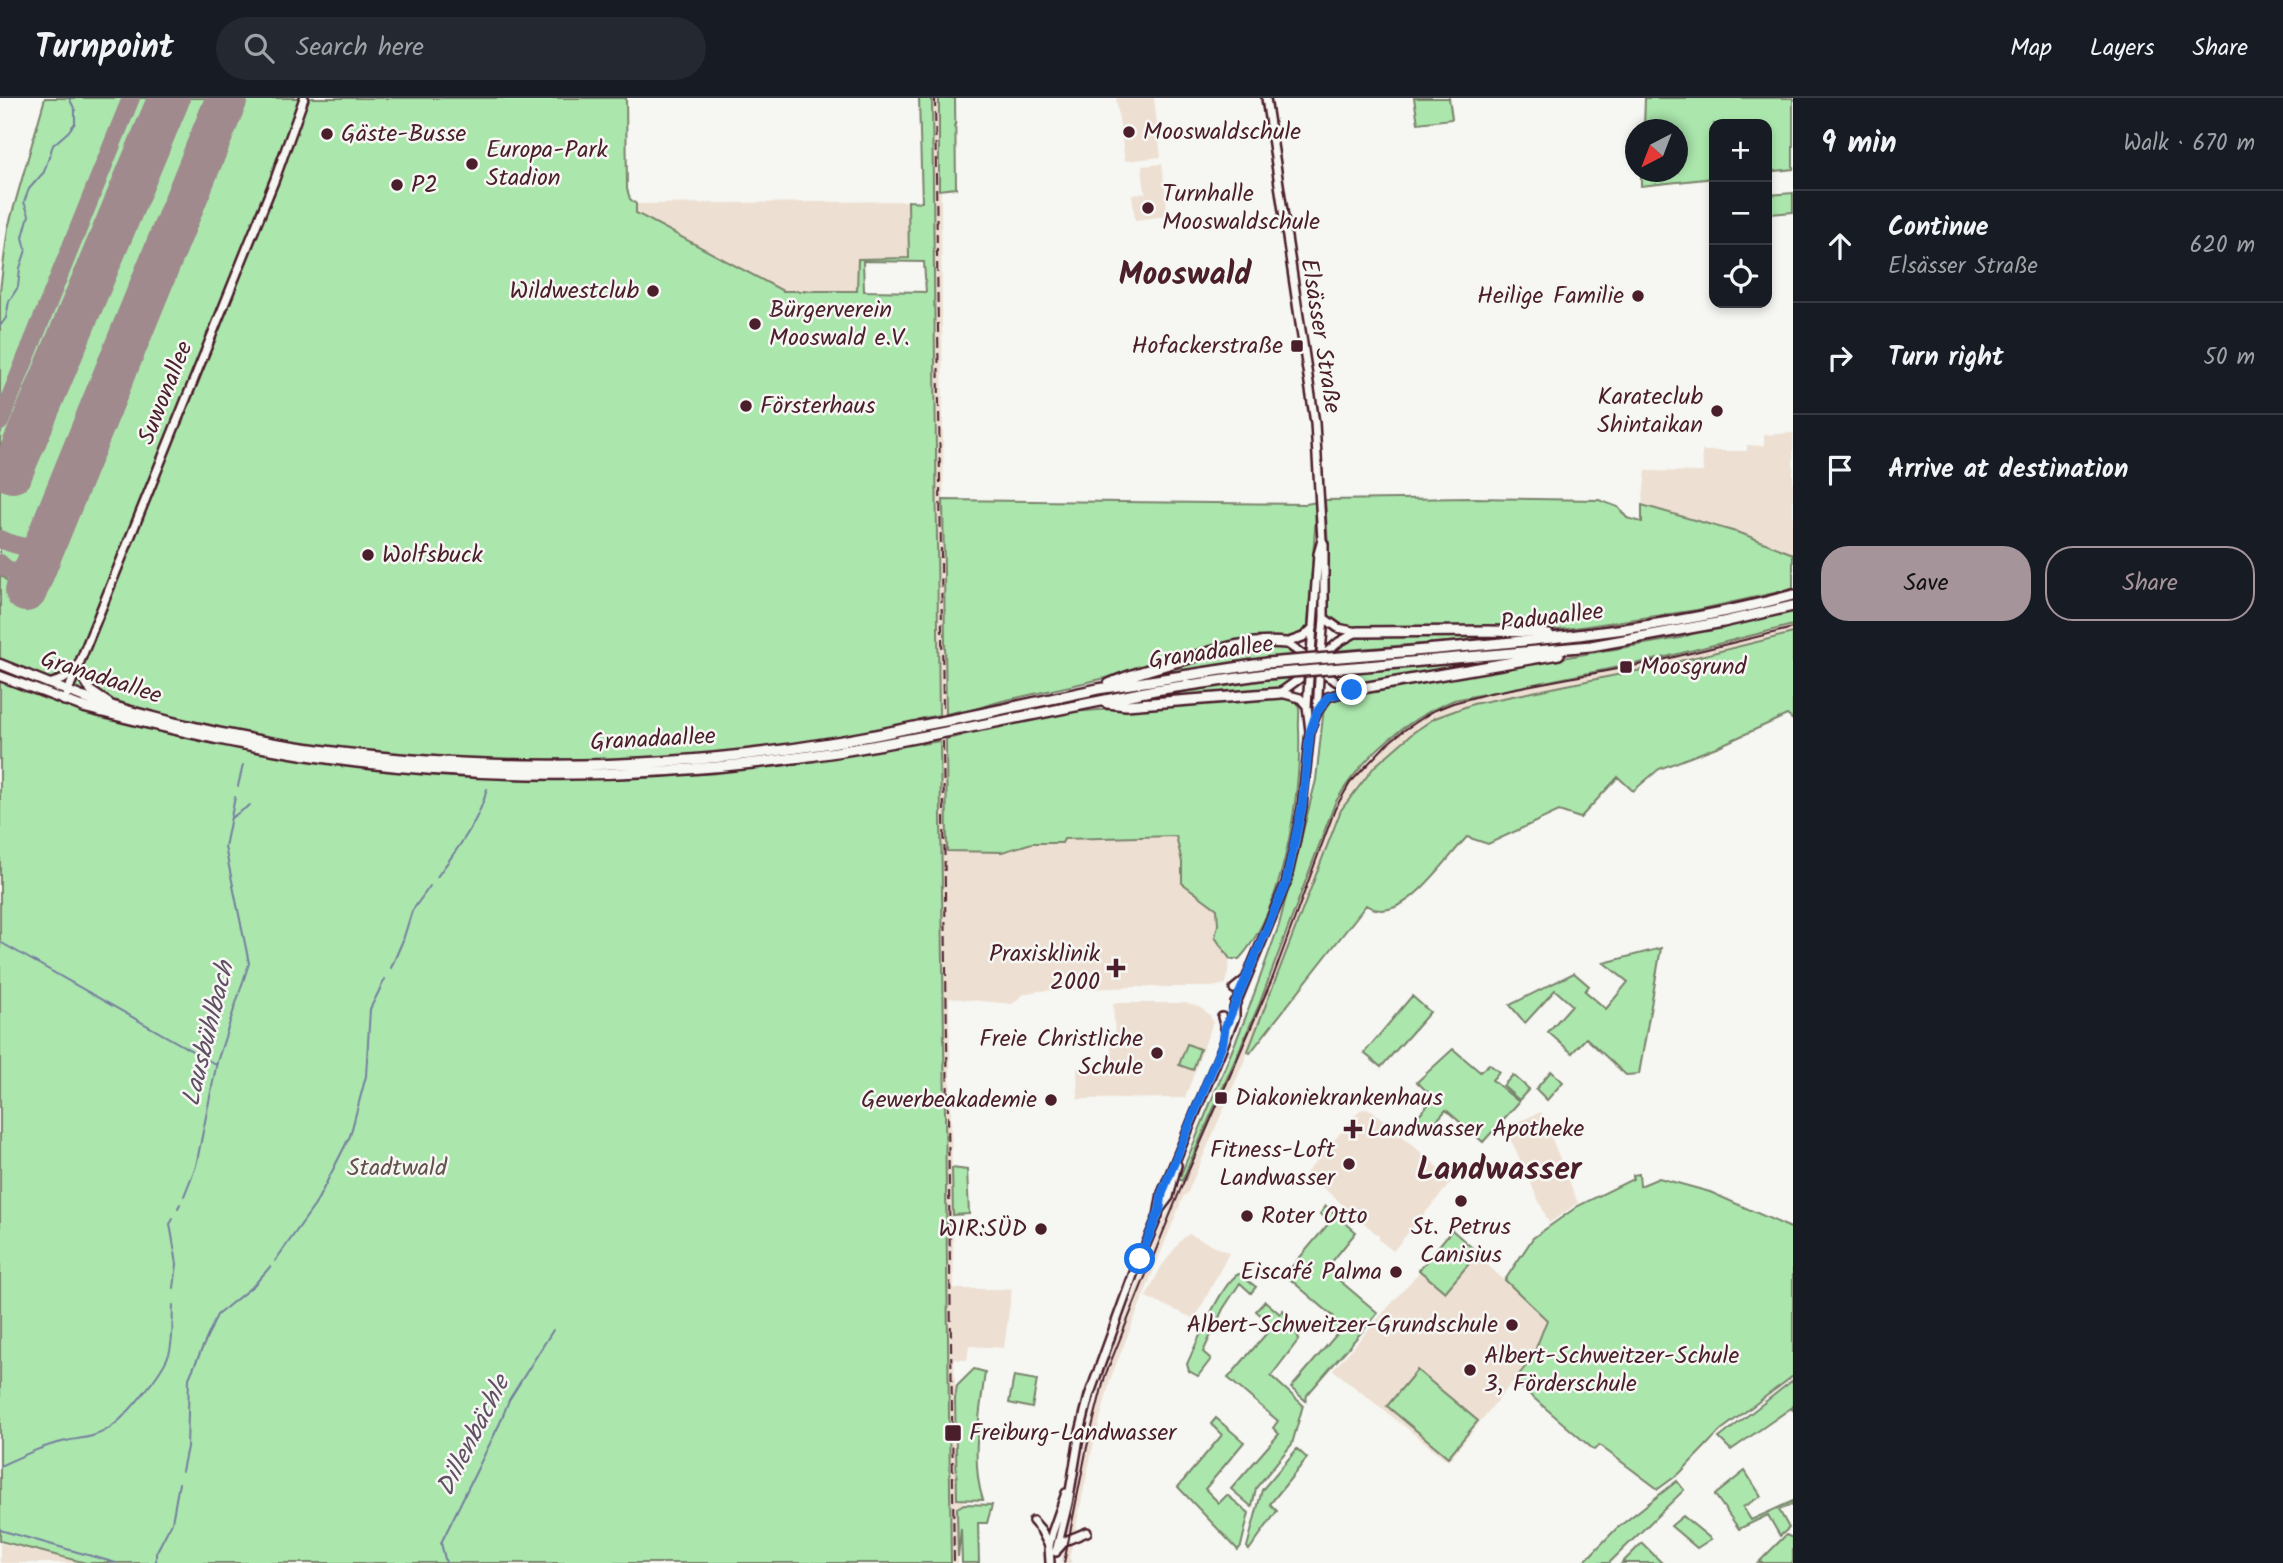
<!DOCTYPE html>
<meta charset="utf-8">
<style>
body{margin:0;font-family:Kalam,sans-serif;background:#242831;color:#f1f3f6}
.controls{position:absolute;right:21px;top:21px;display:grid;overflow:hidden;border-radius:14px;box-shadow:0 4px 10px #0003}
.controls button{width:63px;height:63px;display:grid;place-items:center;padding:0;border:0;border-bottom:2px solid #363941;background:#171b24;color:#f1f3f6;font:35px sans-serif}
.compass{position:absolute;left:1625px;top:21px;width:63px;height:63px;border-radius:50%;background:#171b24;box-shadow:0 4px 10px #0003;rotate:222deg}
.stop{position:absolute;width:21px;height:21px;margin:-16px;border:5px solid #1a73e8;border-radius:50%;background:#fff}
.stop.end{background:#1a73e8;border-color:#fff;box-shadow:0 2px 7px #0008}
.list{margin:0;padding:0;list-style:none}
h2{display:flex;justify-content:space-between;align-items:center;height:91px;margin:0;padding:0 28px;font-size:30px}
h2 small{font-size:23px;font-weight:400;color:#9ea1a6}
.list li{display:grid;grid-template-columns:46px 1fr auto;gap:21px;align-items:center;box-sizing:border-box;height:112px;padding:0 28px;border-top:2px solid #363941}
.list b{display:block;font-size:26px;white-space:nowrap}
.list p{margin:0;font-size:23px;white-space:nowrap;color:#9ea1a6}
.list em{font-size:23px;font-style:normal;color:#9ea1a6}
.actions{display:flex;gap:14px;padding:21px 28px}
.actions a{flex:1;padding:16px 0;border:2px solid #a6949b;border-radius:28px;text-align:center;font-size:24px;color:#a6949b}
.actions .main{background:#a6949b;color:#111}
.icon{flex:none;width:38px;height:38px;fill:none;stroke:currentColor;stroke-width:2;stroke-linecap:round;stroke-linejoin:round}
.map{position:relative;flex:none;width:1793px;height:1465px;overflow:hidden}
header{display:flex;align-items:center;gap:42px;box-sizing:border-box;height:98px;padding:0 35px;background:#171b24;border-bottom:2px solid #363941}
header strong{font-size:33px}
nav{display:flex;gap:38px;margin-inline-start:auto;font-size:24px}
.search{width:490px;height:63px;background:#242831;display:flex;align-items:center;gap:18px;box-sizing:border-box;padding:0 24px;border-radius:38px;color:#9ea1a6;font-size:26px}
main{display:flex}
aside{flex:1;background:#171b24}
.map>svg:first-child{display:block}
</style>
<header>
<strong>Turnpoint</strong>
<div class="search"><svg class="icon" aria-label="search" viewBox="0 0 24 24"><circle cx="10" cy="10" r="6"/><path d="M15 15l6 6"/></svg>Search here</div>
<nav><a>Map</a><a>Layers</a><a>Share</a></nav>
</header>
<main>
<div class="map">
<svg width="1793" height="1465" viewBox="0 0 1793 1465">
<rect width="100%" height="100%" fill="#f6f6f2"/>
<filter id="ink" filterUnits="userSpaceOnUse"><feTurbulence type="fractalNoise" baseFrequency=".0143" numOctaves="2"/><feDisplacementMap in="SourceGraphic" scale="14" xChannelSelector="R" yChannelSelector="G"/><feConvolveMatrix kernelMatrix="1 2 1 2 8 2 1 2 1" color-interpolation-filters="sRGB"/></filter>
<g filter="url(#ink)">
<path fill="#ede0d2" d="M 92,0 L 287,0 L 100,462 L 0,545 L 0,250 Z
M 932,0 L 939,0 L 940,4 L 947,752 L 1002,754 L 1032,745 L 1064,741 L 1176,738 L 1182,764 L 1182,785 L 1217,811 L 1218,827 L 1215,839 L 1230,861 L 1226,886 L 1212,889 L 1137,889 L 1037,893 L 1024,896 L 1012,906 L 949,900 L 954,1191 L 1012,1191 L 1004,1250 L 969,1248 L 967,1262 L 954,1261 L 955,1287 L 957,1288 L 958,1299 L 955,1301 L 957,1400 L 963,1401 L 964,1407 L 957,1410 L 958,1465 L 951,1465 Z
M 1116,0 L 1154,0 L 1161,59 L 1125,63 Z
M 1162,66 L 1168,118 L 1135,122 L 1132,97 L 1145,95 L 1142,68 Z
M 908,103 L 909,160 L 858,161 L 857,193 L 783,193 L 636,115 L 636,106 Z
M 1793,335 L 1793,456 L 1743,436 L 1642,407 L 1646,373 L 1703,374 L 1702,353 L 1747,353 L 1747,347 L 1764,348 L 1764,337 Z
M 1793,527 L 1793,535 L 1693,560 L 1455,611 L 1435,620 L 1414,634 L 1375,668 L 1353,694 L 1341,712 L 1279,879 L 1243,966 L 1187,1096 L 1184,1097 L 1111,1279 L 1092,1353 L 1069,1461 L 1071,1462 L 1071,1465 L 1061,1465 L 1086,1342 L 1106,1269 L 1157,1138 L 1259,907 L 1331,713 L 1351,680 L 1400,632 L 1432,611 L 1454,602 L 1654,562 Z
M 1113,905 L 1185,905 L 1199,909 L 1209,916 L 1213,924 L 1185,1000 L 1078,1001 L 1077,970 L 1112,969 L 1111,940 L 1115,939 Z
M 1365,1011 L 1372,1012 L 1453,1082 L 1393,1153 L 1379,1142 L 1379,1138 L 1306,1075 L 1360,1012 Z
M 1541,1014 L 1578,1105 L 1549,1125 L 1505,1029 Z
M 1189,1136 L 1229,1155 L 1195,1221 L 1146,1199 L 1161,1169 L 1182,1141 Z
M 1477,1157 L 1547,1222 L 1532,1260 L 1448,1363 L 1333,1272 L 1420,1173 L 1445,1194 Z
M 0,1445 L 85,1465 L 0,1465 Z"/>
<path fill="#abe7ad" stroke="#7a836c" stroke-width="2" fill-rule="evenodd" d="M 45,0 L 128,0 L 0,315 L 0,192 L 8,130 Z
M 136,0 L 212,0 L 33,440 L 20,446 L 0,439 L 0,336 Z
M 242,0 L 626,0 L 627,91 L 630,101 L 636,106 L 636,115 L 783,193 L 857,193 L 858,161 L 909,160 L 908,103 L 922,104 L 919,0 L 932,0 L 939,617 L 919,621 L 921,646 L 940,643 L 951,1465 L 86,1465 L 0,1443 L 0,476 L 13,489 L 39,499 ZM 863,163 L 924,164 L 926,194 L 864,193 Z
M 939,0 L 955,0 L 956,90 L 939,92 Z
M 1414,0 L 1449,0 L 1452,21 L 1418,25 Z
M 1645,0 L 1793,0 L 1793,71 L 1767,74 L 1767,26 L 1714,26 L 1714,80 L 1641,88 L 1641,74 L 1678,74 L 1678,32 L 1644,31 Z
M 1793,95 L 1793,114 L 1770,116 L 1768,97 Z
M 1473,400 L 1599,402 L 1618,409 L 1627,420 L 1642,424 L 1642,407 L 1743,436 L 1793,456 L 1793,491 L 1697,512 L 1560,532 L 1356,530 L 1338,528 L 1328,518 L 1329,463 L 1325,402 Z
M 943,402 L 1306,406 L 1317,404 L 1308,527 L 1304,533 L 1291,540 L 1259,539 L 1228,545 L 1106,580 L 1002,603 L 961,615 L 960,613 L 946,616 Z
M 0,445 L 25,456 L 24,461 L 15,466 L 4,464 L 0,459 Z
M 1793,501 L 1793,503 C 1652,538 1510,550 1366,562 L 1365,559 L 1473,551 Z
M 1793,513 L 1793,527 L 1654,562 L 1454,602 C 1404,622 1362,659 1335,705 L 1259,907 L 1182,1083 L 1179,1081 L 1245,921 L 1279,827 L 1316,682 L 1324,609 L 1333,599 L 1373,592 L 1680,540 L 1706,531 Z
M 1793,535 L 1793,622 L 1787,617 L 1719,648 L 1659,671 L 1633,693 L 1618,679 L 1580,720 L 1559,713 L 1488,746 L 1467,739 C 1445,761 1402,831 1366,807 L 1250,955 L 1248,953 L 1341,712 L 1375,668 L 1414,634 L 1435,620 L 1473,606 L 1656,569 Z
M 1364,537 L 1524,537 L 1525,538 L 1332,553 L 1343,544 Z
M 1248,547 L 1286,549 L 1297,557 L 1135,579 Z
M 1515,559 L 1353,587 L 1348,587 L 1329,576 Z
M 1266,580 L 1267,582 L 1293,580 L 1275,592 L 1124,603 L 1121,601 Z
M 1280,598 L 1295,600 C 1302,610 1298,620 1299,631 C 1302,694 1283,815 1239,861 L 1230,861 L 1215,839 L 1218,827 L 1217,811 L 1182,785 L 1182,764 L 1176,738 L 1064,741 L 1062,745 L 1032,745 L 1002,754 L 947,753 L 946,641 L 961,638 L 961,635 L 1073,614 Z
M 1661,850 L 1639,976 L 1626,977 L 1586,940 L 1572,955 L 1548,934 L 1572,907 L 1555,892 L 1525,925 L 1510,907 L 1574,875 L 1589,888 L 1585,893 L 1606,911 L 1628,884 L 1604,865 Z
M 1412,898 L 1430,914 L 1381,969 L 1364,955 Z
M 1187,946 L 1200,951 L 1193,972 L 1179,967 Z
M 1453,951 L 1480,974 L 1489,966 L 1499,974 L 1492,982 L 1519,1004 L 1483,1044 L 1446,1012 L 1429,1031 L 1416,1020 L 1434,1000 L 1417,984 Z
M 1551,973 L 1563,984 L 1547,1002 L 1536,991 Z
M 1513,977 L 1529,991 L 1519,1002 L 1503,988 Z
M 952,1070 L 967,1072 L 969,1116 L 953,1117 Z
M 1639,1076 L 1640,1088 L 1659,1080 L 1710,1094 L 1793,1131 L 1793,1278 L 1721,1332 L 1680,1375 L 1658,1391 L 1599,1347 L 1594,1352 L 1514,1283 L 1532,1260 L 1547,1222 L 1505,1182 L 1533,1140 L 1578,1108 L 1633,1081 L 1633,1077 Z
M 1326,1108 L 1356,1134 L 1326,1171 L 1378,1215 L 1307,1297 L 1306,1303 L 1291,1290 L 1337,1236 L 1328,1227 L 1334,1219 L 1285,1177 L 1330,1124 L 1320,1116 Z
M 1452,1132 L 1478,1155 L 1445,1194 L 1419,1172 Z
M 1239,1176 L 1256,1189 L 1251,1195 L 1240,1185 L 1223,1211 L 1203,1254 L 1211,1261 L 1198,1278 L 1189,1273 L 1187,1266 C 1196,1247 1222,1183 1239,1176 Z
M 1265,1203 L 1280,1216 L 1283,1212 L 1285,1214 L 1288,1230 L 1292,1234 L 1296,1234 L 1299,1241 L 1271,1278 L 1303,1307 L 1292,1346 L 1256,1390 L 1252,1409 L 1231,1391 L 1279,1336 L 1273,1330 L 1278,1323 L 1228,1280 L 1273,1228 L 1256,1213 Z
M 974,1271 L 985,1274 C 980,1315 970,1363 983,1402 L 957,1401 L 955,1301 L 957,1288 Z
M 1417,1272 L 1478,1323 L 1448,1359 L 1387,1308 Z
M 1014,1278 L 1037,1282 L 1032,1310 L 1009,1305 Z
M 1793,1282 L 1793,1312 L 1791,1310 L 1731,1352 L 1719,1340 Z
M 1216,1320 L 1244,1344 L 1205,1391 L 1219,1405 L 1227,1397 L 1249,1415 L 1241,1448 L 1238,1452 L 1178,1389 L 1222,1337 L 1211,1326 Z
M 1297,1351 L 1307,1360 L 1270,1406 L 1277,1413 L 1249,1452 L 1247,1449 L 1262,1392 Z
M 1745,1373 L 1761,1398 L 1743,1409 L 1751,1422 L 1793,1403 L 1793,1406 L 1779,1412 L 1789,1430 L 1780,1438 L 1768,1417 L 1739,1431 L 1715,1397 Z
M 1677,1383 L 1684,1392 L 1609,1465 L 1583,1465 L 1616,1431 Z
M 964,1406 L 992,1407 L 987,1425 L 978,1425 L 979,1465 L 962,1465 L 961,1431 L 958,1459 L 957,1410 Z
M 1683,1418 L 1711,1441 L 1697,1450 L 1671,1428 Z
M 1786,1437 L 1793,1440 L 1793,1465 L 1758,1465 Z
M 1642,1445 L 1662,1465 L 1622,1465 Z"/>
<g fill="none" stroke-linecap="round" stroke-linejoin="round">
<path stroke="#757e9e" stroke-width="2" d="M 0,228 L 6,220 L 9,203 L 18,189 L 20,170 L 26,152 L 23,139 L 29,117 L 24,104 L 29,91 L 44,74 L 53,47 L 68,34 L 75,25 L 75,12 L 69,0
M 238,688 L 243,667
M 231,720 L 250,707
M 437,779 C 457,751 479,724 487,691
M 0,844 L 215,966
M 391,870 L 403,842 L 412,813 L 430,788
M 184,1098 L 196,1068 L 217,964 L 249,865 L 225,749 L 235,699
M 178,1110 L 180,1106
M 173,1121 L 170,1126 L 177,1166 L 174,1190
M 275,1163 L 315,1107 L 350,1038 L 366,978 L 370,911 L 385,881
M 0,1368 C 22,1358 42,1348 66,1343 C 80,1340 94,1340 108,1331 C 125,1321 162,1275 169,1256 C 174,1241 172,1223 173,1207
M 182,1373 L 187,1349 L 189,1280 L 217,1217 L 254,1187 L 270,1169
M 0,1432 L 116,1465
M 156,1465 L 156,1455 L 172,1424 L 179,1385
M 446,1465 L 441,1445 L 500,1325 L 509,1302 L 553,1232"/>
<path stroke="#a08a8e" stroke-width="18" d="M 0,324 L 131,0
M 0,441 C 19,449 34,455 49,437
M 0,465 C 11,477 23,477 36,469"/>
<path stroke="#a08a8e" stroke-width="42" d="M 12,374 L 169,0
M 26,493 L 227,0"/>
<defs>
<path id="secondary" d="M 1266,0 L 1315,325 L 1322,442 L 1324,446 L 1324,520 L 1321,555
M 1324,520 L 1338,530 L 1357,534
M 1286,545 L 1303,539 L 1313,530
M 1286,545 L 1303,557
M 1326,555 L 1339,544 L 1357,534
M 1311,556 L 1318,456 L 1322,442
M 77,571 L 91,593 L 109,605
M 1327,578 L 1351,592
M 49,586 L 64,581 L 77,571
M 1281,594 L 1299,581
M 1281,595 L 1300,600 L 1307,608
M 64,603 L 275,81 L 304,0
M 1317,614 L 1328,599 L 1351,592
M 1311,629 L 1317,614 L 1319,581
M 1234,891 L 1245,882
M 1234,910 L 1286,785 L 1295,746 L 1302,709 L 1310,633 L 1307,608 L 1309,580
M 1222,919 L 1225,930
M 1160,1111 L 1169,1099 L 1177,1067
M 1033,1423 L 1041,1432 L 1049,1448
M 1058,1451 L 1065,1443 L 1087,1434
M 1056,1454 L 1068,1405 L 1080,1334 L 1089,1298 L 1133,1177 L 1158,1118 L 1162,1095 L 1235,919 L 1235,905
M 1050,1465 L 1049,1448 L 1052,1435 L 1066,1395"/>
<path id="primary" d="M 0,566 L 85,600
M 0,578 L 83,609"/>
<path id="highway" d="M 1357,534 L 1488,533 L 1533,534 L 1549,537
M 1365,557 C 1508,545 1654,535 1793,497
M 1366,568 L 1591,548 L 1723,524 L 1793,508
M 1109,586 C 1133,575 1158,569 1183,562 C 1217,552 1250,541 1286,545
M 1351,592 L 1559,556
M 85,600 C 342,682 657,686 919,628
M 1107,605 L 1126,607 L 1281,595
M 83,609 C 173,632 264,653 357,664 C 544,687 736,676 920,639
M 961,620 L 1098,591 L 1267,565
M 961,631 L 1155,592 L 1266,576"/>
</defs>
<use href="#secondary" stroke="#4a1f2b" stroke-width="12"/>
<use href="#primary" stroke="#4a1f2b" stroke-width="13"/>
<use href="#highway" stroke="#4a1f2b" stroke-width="14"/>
<use href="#secondary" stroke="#f6f6f2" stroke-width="7"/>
<use href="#primary" stroke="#f6f6f2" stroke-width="8"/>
<use href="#highway" stroke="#f6f6f2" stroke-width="9"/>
<path stroke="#4a1f2b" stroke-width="2" d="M 1064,1465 L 1087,1349 L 1105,1278 L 1181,1090 L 1273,879 L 1335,711 L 1350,685 L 1387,646 L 1403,633 L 1433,613 L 1453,605 L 1490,595 L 1654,564 L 1793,530"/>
<path stroke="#4a1f2b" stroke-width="2" stroke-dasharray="10 5" stroke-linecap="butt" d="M 935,0 L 943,614
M 943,643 L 954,1465"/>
<defs>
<path id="highway-bridge" d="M 1267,565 L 1365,557
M 1266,576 L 1366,568
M 919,628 L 961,620
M 920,639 L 961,631"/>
</defs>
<use href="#highway-bridge" stroke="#4a1f2b" stroke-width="14" stroke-linecap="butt"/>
<use href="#highway-bridge" stroke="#f6f6f2" stroke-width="9"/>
</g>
</g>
<g fill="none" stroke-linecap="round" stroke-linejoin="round" filter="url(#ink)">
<path stroke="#1a73e8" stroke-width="9" d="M 1140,1161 L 1160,1111 L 1162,1095 L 1223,944 L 1225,930 L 1286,785 L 1302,709 L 1310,634 L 1317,614 L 1328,599 L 1352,592"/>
</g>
<g fill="#4a1f2b" stroke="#f6f6f2" stroke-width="2.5">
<circle cx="1129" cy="34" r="7"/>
<circle cx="327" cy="36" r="7"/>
<circle cx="472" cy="66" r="7"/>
<circle cx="397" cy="87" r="7"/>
<circle cx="1148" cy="110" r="7"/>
<circle cx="653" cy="193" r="7"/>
<circle cx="1638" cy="198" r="7"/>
<circle cx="755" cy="226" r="7"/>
<rect x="1290" y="241" width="14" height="14" rx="3.5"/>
<circle cx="746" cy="308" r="7"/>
<circle cx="1717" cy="313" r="7"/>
<circle cx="368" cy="457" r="7"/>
<rect x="1619" y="562" width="14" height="14" rx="3.5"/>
<path d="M1112.5 859.5h7v7h7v7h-7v7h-7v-7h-7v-7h7z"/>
<circle cx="1157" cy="955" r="7"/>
<rect x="1214" y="993" width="14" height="14" rx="3.5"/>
<circle cx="1051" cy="1002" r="7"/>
<path d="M1349.5 1020.5h7v7h7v7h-7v7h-7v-7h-7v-7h7z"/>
<circle cx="1349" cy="1066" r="7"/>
<circle cx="1461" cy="1103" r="7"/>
<circle cx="1247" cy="1118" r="7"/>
<circle cx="1041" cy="1131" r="7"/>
<circle cx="1396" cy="1174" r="7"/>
<circle cx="1512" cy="1227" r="7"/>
<circle cx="1470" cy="1272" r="7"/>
<rect x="944" y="1326" width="18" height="18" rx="3.5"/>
</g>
<g text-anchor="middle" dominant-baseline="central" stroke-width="5" stroke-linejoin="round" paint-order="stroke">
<g font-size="24" fill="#4a1f2b" stroke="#f6f6f2" text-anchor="start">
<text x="1143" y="34">Mooswaldschule</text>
<text x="341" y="36">Gäste-Busse</text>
<text x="486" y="52">Europa-Park<tspan x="486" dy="28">Stadion</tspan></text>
<text x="411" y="87">P2</text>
<text x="1162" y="96">Turnhalle<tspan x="1162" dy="28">Mooswaldschule</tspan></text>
<text x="639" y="193" text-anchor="end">Wildwestclub</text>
<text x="1624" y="198" text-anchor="end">Heilige Familie</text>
<text x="769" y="212">Bürgerverein<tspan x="769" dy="28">Mooswald e.V.</tspan></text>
<text x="1283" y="248" text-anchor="end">Hofackerstraße</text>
<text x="1703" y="299" text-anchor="end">Karateclub<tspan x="1703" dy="28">Shintaikan</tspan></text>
<text x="760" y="308">Försterhaus</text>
<text x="382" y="457">Wolfsbuck</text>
<text x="1640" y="569">Moosgrund</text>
<text x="1100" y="856" text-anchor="end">Praxisklinik<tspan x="1100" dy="28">2000</tspan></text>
<text x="1143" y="941" text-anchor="end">Freie Christliche<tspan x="1143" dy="28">Schule</tspan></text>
<text x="1235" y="1000">Diakoniekrankenhaus</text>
<text x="1037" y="1002" text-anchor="end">Gewerbeakademie</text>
<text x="1367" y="1031">Landwasser Apotheke</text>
<text x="1335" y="1052" text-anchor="end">Fitness-Loft<tspan x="1335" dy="28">Landwasser</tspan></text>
<text x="1261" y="1118">Roter Otto</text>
<text x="1461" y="1129" text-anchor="middle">St. Petrus<tspan x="1461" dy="28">Canisius</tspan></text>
<text x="1027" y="1131" text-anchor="end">WIR:SÜD</text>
<text x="1382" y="1174" text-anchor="end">Eiscafé Palma</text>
<text x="1498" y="1227" text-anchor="end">Albert-Schweitzer-Grundschule</text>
<text x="1484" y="1258">Albert-Schweitzer-Schule<tspan x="1484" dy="28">3, Förderschule</tspan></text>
<text x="969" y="1335">Freiburg-Landwasser</text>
</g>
<g font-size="24" fill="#4a1f2b" stroke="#f6f6f2">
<text transform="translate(1320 238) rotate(81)">Elsässer Straße</text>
<text transform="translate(166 295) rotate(-68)">Suwonallee</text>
<text transform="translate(1552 520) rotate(-7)">Paduaallee</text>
<text transform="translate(1211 555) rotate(-8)">Granadaallee</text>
<text transform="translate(101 580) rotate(18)">Granadaallee</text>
<text transform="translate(653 642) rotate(-3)">Granadaallee</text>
</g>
<g font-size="24" fill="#62514c" stroke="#f6f6f2">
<text x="397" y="1070">Stadtwald</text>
</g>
<g font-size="26" font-style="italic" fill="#604f65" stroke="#f6f6f2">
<text transform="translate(209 936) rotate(-76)">Lausbühlbach</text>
<text transform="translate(474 1338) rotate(-63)">Dillenbächle</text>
</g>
<g font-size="32" font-weight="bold" fill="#4a1f2b" stroke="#f6f6f2">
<text x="1185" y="177">Mooswald</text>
<text x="1499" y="1072">Landwasser</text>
</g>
</g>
</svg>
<div class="controls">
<button>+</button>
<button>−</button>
<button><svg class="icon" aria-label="locate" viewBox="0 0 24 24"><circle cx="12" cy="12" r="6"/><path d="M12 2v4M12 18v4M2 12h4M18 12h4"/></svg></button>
</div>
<svg class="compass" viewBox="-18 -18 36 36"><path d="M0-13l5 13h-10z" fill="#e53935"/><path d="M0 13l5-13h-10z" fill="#9ea1a6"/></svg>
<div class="stop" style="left:1140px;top:1161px"></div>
<div class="stop end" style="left:1352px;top:592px"></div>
</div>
<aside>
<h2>9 min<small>Walk · 670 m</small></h2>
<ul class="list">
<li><svg class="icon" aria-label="ahead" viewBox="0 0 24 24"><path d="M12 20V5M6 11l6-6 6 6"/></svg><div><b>Continue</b><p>Elsässer Straße</p></div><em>620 m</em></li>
<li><svg class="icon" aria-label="right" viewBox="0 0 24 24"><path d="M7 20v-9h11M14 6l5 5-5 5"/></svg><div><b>Turn right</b></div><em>50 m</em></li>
<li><svg class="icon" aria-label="arrive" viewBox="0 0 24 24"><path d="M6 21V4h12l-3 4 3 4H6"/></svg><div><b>Arrive at destination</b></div></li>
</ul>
<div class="actions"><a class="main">Save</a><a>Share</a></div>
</aside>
</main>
